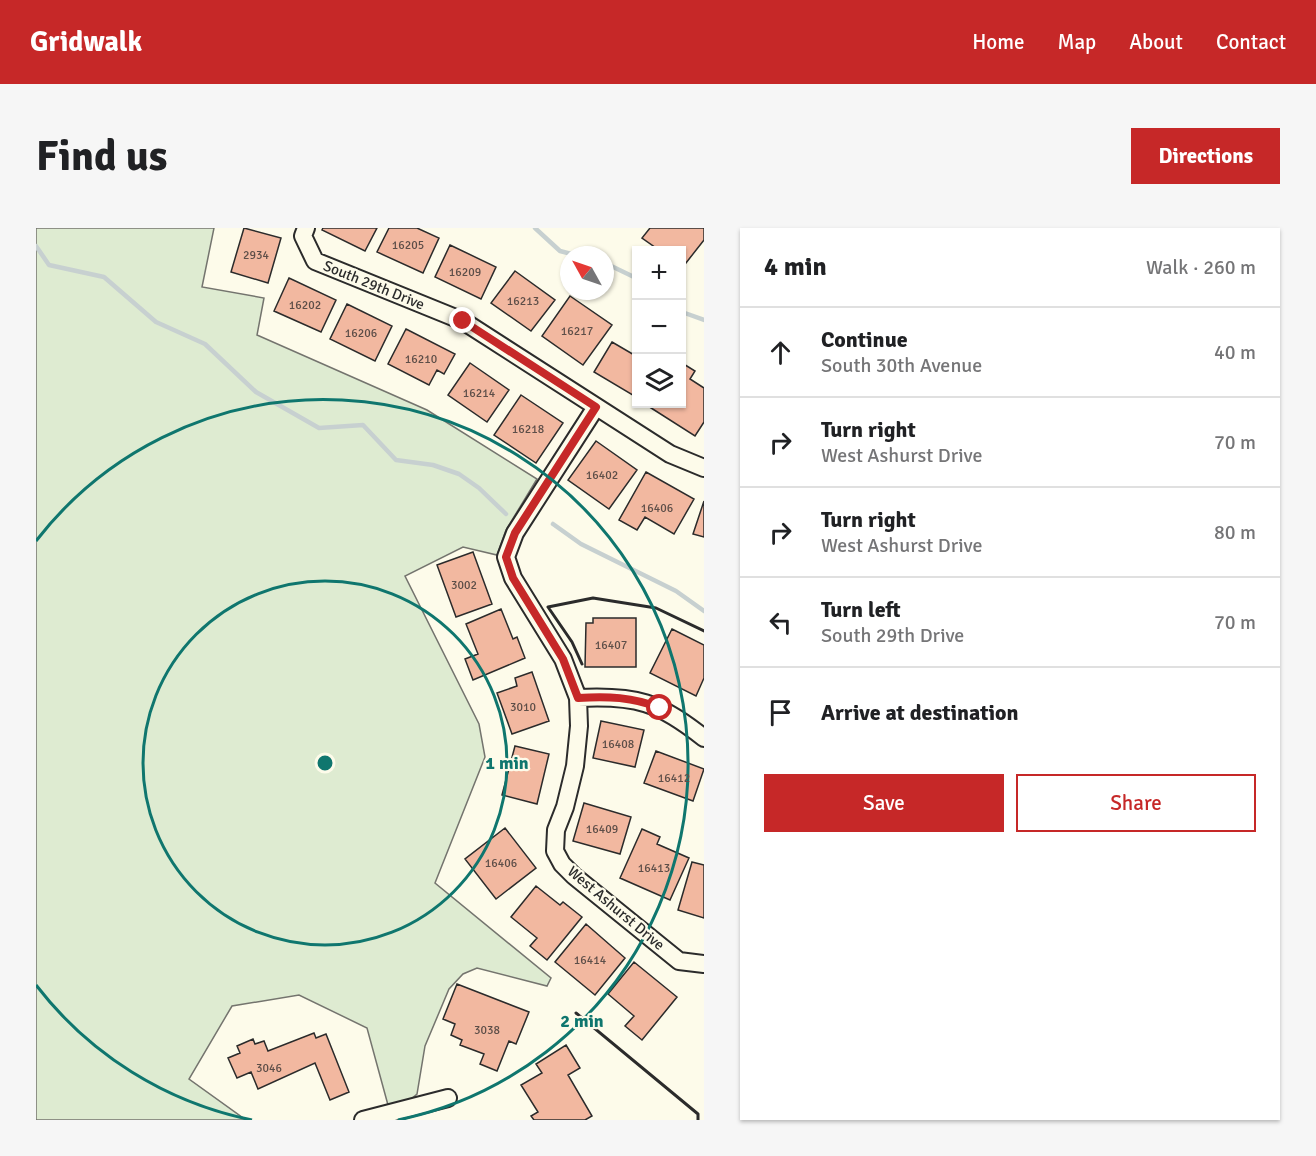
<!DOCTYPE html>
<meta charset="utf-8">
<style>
body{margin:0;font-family:Signika,sans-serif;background:#f6f6f6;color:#202124}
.controls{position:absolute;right:18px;top:18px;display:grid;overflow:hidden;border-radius:0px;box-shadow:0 2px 4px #0004}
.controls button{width:54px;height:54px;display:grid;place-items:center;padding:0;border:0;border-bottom:2px solid #e0e0e0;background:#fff;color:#202124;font:30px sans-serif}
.compass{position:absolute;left:524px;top:18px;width:54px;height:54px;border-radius:50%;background:#fff;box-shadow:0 2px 4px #0004;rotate:310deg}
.stop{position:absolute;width:18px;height:18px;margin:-14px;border:4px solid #c62828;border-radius:50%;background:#fff}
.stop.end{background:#c62828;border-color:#fff;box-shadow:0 2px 6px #0008}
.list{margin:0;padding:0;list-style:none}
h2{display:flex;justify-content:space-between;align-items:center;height:78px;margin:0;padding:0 24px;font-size:26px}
h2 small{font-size:20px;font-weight:400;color:#757577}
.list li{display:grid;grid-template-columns:39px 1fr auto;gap:18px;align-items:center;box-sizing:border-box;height:90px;padding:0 24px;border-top:2px solid #e0e0e0}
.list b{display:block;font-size:22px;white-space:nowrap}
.list p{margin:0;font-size:20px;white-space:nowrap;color:#757577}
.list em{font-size:20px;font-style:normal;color:#757577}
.actions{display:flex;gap:12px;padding:18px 24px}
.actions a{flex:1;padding:14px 0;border:2px solid #c62828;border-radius:0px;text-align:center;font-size:21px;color:#c62828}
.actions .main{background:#c62828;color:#fff}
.icon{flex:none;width:33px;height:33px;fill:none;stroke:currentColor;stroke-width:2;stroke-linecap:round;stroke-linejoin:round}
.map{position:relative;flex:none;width:668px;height:892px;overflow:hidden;border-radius:0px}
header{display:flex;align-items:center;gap:36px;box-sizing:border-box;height:84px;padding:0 30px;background:#c62828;color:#fff}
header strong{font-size:28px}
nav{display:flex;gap:33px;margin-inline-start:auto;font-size:21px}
.intro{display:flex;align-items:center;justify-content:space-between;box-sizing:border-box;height:144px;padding:0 36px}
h1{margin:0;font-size:42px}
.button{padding:15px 27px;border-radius:0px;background:#c62828;color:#fff;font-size:21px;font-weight:700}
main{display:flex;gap:36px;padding:0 36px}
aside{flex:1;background:#fff;border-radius:0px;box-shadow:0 2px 4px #0004}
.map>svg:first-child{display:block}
</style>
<header>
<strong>Gridwalk</strong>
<nav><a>Home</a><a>Map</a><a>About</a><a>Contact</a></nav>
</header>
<div class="intro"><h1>Find us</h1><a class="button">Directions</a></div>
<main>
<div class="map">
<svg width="668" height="892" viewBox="0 0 668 892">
<rect width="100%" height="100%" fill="#fdfbea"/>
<path fill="#deebd1" stroke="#74746e" stroke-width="1.5" d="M 0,0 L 178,0 L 166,59 L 228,70 L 221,107 L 391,182 L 501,251 L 470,302 L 461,327 L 427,319 L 369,348 L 443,496 L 449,529 L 399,655 L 515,750 L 511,758 L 441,740 L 427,746 L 413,761 L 389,818 L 381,866 L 374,872 L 352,877 L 331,800 L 263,767 L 196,778 L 153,851 L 210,892 L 0,892 Z"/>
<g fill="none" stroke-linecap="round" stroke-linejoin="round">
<path stroke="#c7d0d0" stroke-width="4.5" d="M 499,0 L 524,23 L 539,27
M 0,18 L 13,37 L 68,49 L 120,94 L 169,116 L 220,164 L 283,200 L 327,197 L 360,232 L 397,237 L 423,246 L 443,260 L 470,286
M 569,35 L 600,50
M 646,84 L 668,92
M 517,296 L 545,316 L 640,363 L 668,383"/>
</g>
<path fill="#f2b8a0" stroke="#2b2b2b" stroke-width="1.5" d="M 208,0 L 245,10 L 232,55 L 195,44 Z
M 287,0 L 341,0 L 329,23 L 286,2 Z
M 353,0 L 381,0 L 403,10 L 387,45 L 341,24 Z
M 614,0 L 668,0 L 668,12 L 646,40 L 646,22 L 623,22 L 606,10 Z
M 414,17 L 460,39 L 445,71 L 399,49 Z
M 479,43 L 519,72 L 495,103 L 455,75 Z
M 253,50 L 300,72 L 285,104 L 238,83 Z
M 534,68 L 576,97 L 547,137 L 506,108 Z
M 311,76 L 356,98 L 339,133 L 294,111 Z
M 370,101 L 419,126 L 408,146 L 401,142 L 393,157 L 352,136 Z
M 576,114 L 600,128 L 600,169 L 558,144 Z
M 434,135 L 473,162 L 451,194 L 412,167 Z
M 646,135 L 659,143 L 654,151 L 668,160 L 668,194 L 659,208 L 612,178 L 614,176 L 646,176 Z
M 485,167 L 527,195 L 500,235 L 458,207 Z
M 560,213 L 601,242 L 573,281 L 532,252 Z
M 610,244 L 658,271 L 638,306 L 609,289 L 601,302 L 583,292 Z
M 668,273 L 668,309 L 657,306 Z
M 437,324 L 456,376 L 420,389 L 401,337 Z
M 465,381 L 477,411 L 481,409 L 489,430 L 437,452 L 429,431 L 442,426 L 430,396 Z
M 557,390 L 600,390 L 600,439 L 549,439 L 550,395 L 557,395 Z
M 636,401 L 668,417 L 668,450 L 660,468 L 614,445 Z
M 496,444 L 513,493 L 476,506 L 461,465 L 481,458 L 479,450 Z
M 565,493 L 608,502 L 599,539 L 557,530 Z
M 479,518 L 513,526 L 501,576 L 466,567 Z
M 620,523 L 668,541 L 657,573 L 608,555 Z
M 548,575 L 595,589 L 584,626 L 537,613 Z
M 469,600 L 500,640 L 460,671 L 429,631 Z
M 606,601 L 624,609 L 621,616 L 653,630 L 634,672 L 584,650 Z
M 656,634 L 668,637 L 668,690 L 642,682 Z
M 500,658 L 524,677 L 527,674 L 546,689 L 511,732 L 494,718 L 501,710 L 475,689 Z
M 550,696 L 589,730 L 559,767 L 519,734 Z
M 598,734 L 641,769 L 606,812 L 589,798 L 598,788 L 572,766 Z
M 421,756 L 493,784 L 480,816 L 473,813 L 461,843 L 444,836 L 448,826 L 424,817 L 426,812 L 415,807 L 419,796 L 407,791 Z
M 278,805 L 280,810 L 290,806 L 313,864 L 294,872 L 279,835 L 222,861 L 215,844 L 201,850 L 192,830 L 204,825 L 201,818 L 217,811 L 219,816 L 228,813 L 232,823 Z
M 530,817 L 544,840 L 532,847 L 556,888 L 549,892 L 498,892 L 495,888 L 502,884 L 485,857 L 506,845 L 500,836 Z"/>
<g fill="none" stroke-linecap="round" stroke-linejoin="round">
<defs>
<path id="minor" d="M 270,0 L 267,8 L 279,33 L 427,93 L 634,226 L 668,240
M 560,179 L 479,305 L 470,329 L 477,350 L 527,431 L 542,470 L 543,498 L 539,538 L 529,579 L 520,602 L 519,623 L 526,636 L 538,648 L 643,733 L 668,736
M 542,470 C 600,467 623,474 668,510
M 327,892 L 412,870"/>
</defs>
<use href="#minor" stroke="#2b2b2b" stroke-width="20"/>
<use href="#minor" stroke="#fdfbea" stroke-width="16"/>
<path stroke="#2b2b2b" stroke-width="3" d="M 546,436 L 536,414 L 512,379 L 557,370 L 620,380 L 668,403
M 540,785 L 662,886 L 662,892"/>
</g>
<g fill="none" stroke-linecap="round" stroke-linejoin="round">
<path stroke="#c62828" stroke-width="8" d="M 427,93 L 560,179 L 479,305 L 470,329 L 477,350 L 527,431 L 542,470 C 571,468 597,469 624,480"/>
</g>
<g fill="none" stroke="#0f766e" stroke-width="3">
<circle cx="289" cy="535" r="182"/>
<path d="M216 892A364 364 0 0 1 0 757M0 313A364 364 0 1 1 362 892"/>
</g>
<g text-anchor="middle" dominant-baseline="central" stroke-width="4.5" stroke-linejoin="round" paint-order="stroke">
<g font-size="12" fill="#5d4e48">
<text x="372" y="17">16205</text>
<text x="220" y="27">2934</text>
<text x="429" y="44">16209</text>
<text x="487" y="73">16213</text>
<text x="269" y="77">16202</text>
<text x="541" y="103">16217</text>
<text x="325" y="105">16206</text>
<text x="385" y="131">16210</text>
<text x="443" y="165">16214</text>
<text x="492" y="201">16218</text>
<text x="566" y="247">16402</text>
<text x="621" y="280">16406</text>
<text x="428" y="357">3002</text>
<text x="575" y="417">16407</text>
<text x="487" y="479">3010</text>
<text x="582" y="516">16408</text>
<text x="638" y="550">16412</text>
<text x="566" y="601">16409</text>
<text x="465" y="635">16406</text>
<text x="618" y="640">16413</text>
<text x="554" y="732">16414</text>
<text x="451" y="802">3038</text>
<text x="233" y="840">3046</text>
</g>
<g font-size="15" fill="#2b2b2b" stroke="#fdfbea">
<text transform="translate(338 57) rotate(22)">South 29th Drive</text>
<text transform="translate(580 680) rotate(40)">West Ashurst Drive</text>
</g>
</g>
<circle cx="289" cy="535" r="9" fill="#0f766e" stroke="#fdfbea" stroke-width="3"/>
<g font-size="18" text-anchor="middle" font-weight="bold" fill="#0f766e" stroke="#fdfbea" stroke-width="4.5" stroke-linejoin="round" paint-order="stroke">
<text x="471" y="541">1 min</text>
<text x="546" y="799">2 min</text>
</g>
</svg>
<div class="controls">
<button>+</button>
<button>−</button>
<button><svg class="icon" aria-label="layers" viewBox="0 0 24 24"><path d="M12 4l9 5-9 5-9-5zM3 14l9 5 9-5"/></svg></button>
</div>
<svg class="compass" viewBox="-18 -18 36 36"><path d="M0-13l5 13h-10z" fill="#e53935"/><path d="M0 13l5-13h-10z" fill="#757577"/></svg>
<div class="stop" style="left:624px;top:480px"></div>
<div class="stop end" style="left:427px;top:93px"></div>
</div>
<aside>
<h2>4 min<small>Walk · 260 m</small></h2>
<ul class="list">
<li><svg class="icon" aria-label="ahead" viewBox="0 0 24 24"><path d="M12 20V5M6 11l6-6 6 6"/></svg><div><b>Continue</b><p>South 30th Avenue</p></div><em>40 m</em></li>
<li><svg class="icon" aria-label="right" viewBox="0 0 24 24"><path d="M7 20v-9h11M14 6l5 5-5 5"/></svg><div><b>Turn right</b><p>West Ashurst Drive</p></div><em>70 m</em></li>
<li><svg class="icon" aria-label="right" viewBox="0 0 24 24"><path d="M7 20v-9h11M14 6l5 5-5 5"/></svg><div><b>Turn right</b><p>West Ashurst Drive</p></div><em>80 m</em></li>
<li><svg class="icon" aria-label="left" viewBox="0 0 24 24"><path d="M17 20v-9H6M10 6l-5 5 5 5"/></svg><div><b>Turn left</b><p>South 29th Drive</p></div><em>70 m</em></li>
<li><svg class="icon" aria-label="arrive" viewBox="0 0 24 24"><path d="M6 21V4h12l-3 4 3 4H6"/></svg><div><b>Arrive at destination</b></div></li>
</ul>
<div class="actions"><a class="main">Save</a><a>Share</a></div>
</aside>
</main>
